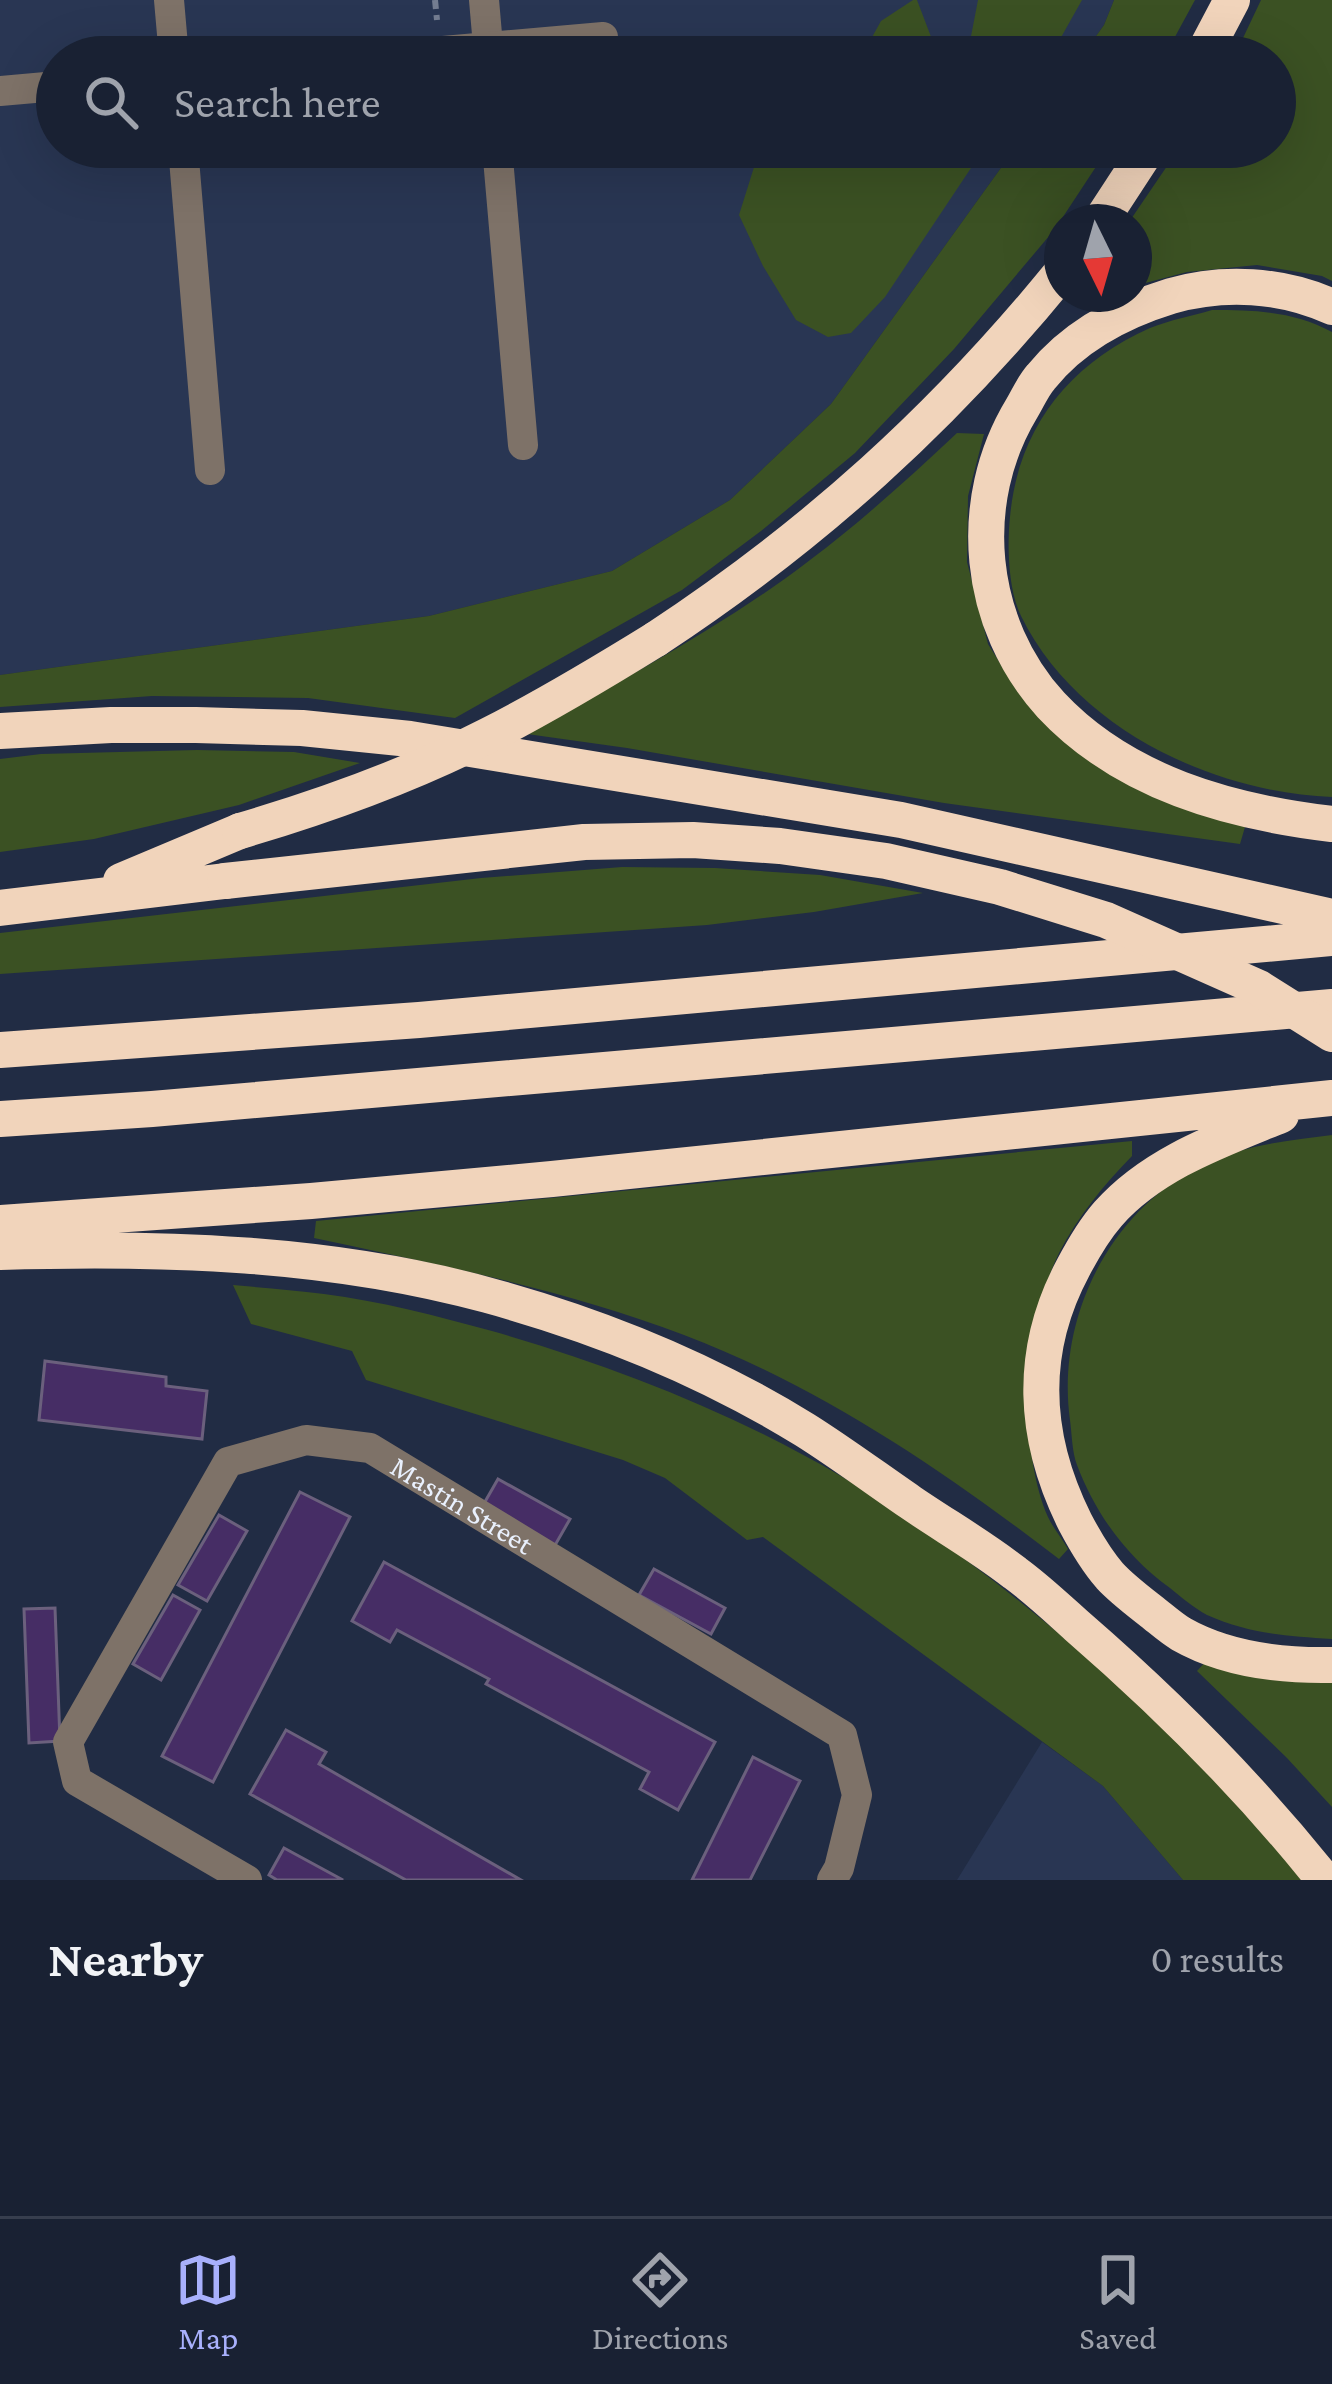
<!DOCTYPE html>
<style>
body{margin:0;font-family:"Crimson Pro",serif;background:#22293b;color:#f1f3f6}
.compass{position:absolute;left:1044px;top:204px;width:108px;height:108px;border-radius:50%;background:#192133;box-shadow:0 12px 48px #0002;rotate:175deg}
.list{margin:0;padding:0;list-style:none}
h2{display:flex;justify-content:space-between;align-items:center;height:156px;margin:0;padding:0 48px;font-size:51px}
h2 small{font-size:39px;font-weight:400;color:#9fa3ac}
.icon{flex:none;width:66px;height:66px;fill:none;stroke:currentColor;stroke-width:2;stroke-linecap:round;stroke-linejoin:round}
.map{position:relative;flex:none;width:1332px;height:1880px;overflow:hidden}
.search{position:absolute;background:#192133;box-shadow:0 12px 48px #0002;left:36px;right:36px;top:36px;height:132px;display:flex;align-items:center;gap:30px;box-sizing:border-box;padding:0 42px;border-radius:66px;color:#9fa3ac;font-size:45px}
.sheet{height:336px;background:#192133}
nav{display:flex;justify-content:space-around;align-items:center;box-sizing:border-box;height:168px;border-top:3px solid #373e4e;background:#192133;font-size:33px;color:#9fa3ac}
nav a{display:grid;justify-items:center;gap:6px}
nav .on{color:#a8b0fc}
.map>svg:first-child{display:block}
</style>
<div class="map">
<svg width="1332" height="1880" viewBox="0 0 1332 1880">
<rect width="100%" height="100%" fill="#212c44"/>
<path fill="#293653" d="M 0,0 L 1114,0 L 1104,25 L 1081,57 L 57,57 L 57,147 L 1016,147 L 831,404 L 730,500 L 612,571 L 429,616 L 0,675 Z
M 1042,1742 L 1103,1786 L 1183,1880 L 957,1880 Z"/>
<path fill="#3b5123" d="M 913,0 L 917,0 L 933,42 L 935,57 L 861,57 L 881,21 Z
M 978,0 L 1082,0 L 1050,57 L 967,57 Z
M 1114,0 L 1195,0 L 1164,57 L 1081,57 L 1104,25 Z
M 1261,0 L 1332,0 L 1332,281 L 1322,276 L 1257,265 L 1187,272 L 1134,286 L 1134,222 L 1129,222 L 1180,147 L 1275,147 L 1275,57 L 1234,57 Z
M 767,147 L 985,147 L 885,297 L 851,333 L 828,337 L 796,320 L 763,266 L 739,215 L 755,164 Z
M 1016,147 L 1109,147 L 1055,229 L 954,349 L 855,453 L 761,531 L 682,590 L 455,718 L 308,698 L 152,696 L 0,707 L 0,675 L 429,616 L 612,571 L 730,500 L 831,404 Z
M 1212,310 C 1254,310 1294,311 1332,332 L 1332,797 C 1211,792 1076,728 1021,616 C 1008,589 1007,546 1010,517 C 1018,428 1069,364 1150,328 C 1170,320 1192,316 1212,310 Z
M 957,433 L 984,434 L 968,496 L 967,562 L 988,644 L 1018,692 L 1050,729 L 1108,771 L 1245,827 L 1240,844 L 944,803 L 627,748 L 527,734 C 622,679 723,627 810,560 C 862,521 910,477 957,433 Z
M 197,750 L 294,752 L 360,763 L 239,805 L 94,839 L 0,852 L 0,759 L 41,754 Z
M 622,867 L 715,868 L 820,875 L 923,893 L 814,912 L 707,925 L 0,974 L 0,933 L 481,878 Z
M 1332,1135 L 1332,1639 C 1286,1636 1250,1634 1207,1615 C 1194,1608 1181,1597 1170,1588 C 1127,1557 1096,1515 1077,1465 C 1072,1452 1072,1435 1070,1420 C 1056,1320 1108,1213 1199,1167 C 1241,1145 1286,1141 1332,1135 Z
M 1132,1141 L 1132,1156 C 1103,1186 1078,1216 1059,1253 C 1025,1322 1017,1446 1048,1517 C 1053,1528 1062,1538 1068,1549 L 1059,1559 C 944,1471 821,1387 684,1335 C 564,1289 439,1265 314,1238 L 316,1221 Z
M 233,1285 C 264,1288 294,1290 324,1294 C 380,1301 437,1316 492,1331 C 646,1375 795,1438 926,1531 C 1072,1634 1201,1758 1331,1880 L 1183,1880 L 1103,1786 L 763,1537 L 747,1540 L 665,1478 L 623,1460 L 366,1380 L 352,1351 L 251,1324 Z
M 1207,1660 L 1332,1678 L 1332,1807 L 1287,1758 L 1197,1671 Z"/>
<path fill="#462d65" stroke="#6b607d" stroke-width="3" d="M 45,1361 L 166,1377 L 166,1386 L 207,1391 L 202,1439 L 39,1420 Z
M 498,1479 L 570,1519 L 554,1547 L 482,1507 Z
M 300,1492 L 350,1517 L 213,1782 L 162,1756 Z
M 219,1515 L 247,1531 L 207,1601 L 178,1585 Z
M 384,1562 L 715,1742 L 678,1810 L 640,1789 L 649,1772 L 486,1684 L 489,1679 L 397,1630 L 390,1642 L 352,1621 Z
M 654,1569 L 725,1608 L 711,1634 L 639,1595 Z
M 173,1595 L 200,1610 L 161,1680 L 133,1664 Z
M 55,1608 L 60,1741 L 29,1743 L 24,1609 Z
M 286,1730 L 326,1752 L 319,1764 L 521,1880 L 406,1880 L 250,1794 Z
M 753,1757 L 800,1781 L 750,1880 L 692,1880 Z
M 284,1848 L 343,1880 L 277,1880 L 269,1875 Z"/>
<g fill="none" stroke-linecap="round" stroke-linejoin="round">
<path stroke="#747d91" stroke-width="6" stroke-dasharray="9 6" stroke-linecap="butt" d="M 435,0 L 437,20"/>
<g stroke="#7e7268" stroke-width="30">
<path d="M 169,0 L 174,57"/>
<path d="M 484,0 L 489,57"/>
<path d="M 375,57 L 603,37"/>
<path d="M 0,91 L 57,86"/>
<path d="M 183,147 L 210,470"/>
<path d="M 497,147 L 523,445"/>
<path id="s1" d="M 247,1880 L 77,1781 L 68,1742 L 228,1462 L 306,1440 L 370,1448 L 842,1735 L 857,1795 L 839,1868 L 832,1880"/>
</g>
<path stroke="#f1d4bb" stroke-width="36" d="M 1202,57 L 1232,0
M 1100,222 L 1149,147
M 1332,307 C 1282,284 1223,281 1171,296 C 1122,311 1074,336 1041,377 C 1033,386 1028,398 1022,408 C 965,502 977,624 1051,705 C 1124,783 1230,812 1332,824
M 656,639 C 814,535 942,419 1062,272
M 0,731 L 111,725 L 196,725 L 302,728 L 410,739 L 901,820 L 1332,917
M 121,881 L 240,831
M 0,908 L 225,881
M 0,1050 L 419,1020 L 1332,938
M 1281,1115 C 1220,1140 1153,1163 1108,1214 C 1094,1230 1083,1249 1073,1268 C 1028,1352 1033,1438 1075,1522 C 1085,1541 1096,1560 1110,1576 C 1122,1589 1138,1601 1152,1612 C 1161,1619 1171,1628 1181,1634 C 1225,1659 1282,1666 1332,1665
M 0,1119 L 152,1109 L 1332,1007
M 0,1223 L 311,1201 L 552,1179 L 1332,1098
M 0,1252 C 163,1247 329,1252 487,1295 C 597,1325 708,1370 805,1430 C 840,1452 875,1478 910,1502 C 945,1526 982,1547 1015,1573 C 1037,1589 1057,1608 1077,1626 C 1167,1704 1250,1787 1324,1880"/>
<path stroke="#f1d4bb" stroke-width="36" d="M 240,831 C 325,806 409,776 489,735 C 546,706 601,673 656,639
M 225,881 L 584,842 L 693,840 L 780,846 L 886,861 L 1000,887 L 1106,920 L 1259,988 L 1332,1034"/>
</g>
<g text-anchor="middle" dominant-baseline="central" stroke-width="12" stroke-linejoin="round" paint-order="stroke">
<g font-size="30" fill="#e9f0fd" stroke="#212c44">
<text stroke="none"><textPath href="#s1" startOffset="813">Mastin Street</textPath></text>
</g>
</g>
</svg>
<svg class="compass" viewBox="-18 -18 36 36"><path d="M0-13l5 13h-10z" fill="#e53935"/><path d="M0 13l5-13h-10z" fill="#9fa3ac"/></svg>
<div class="search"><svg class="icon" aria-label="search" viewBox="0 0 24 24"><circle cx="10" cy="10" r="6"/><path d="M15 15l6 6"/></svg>Search here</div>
</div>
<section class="sheet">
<h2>Nearby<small>0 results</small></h2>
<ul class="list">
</ul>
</section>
<nav>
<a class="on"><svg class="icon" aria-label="map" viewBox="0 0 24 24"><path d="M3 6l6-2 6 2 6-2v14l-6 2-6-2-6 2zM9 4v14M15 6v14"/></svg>Map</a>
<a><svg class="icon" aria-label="directions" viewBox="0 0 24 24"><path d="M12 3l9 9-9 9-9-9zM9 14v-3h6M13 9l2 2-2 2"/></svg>Directions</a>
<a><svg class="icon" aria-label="saved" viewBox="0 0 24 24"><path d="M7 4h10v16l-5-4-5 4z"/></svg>Saved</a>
</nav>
